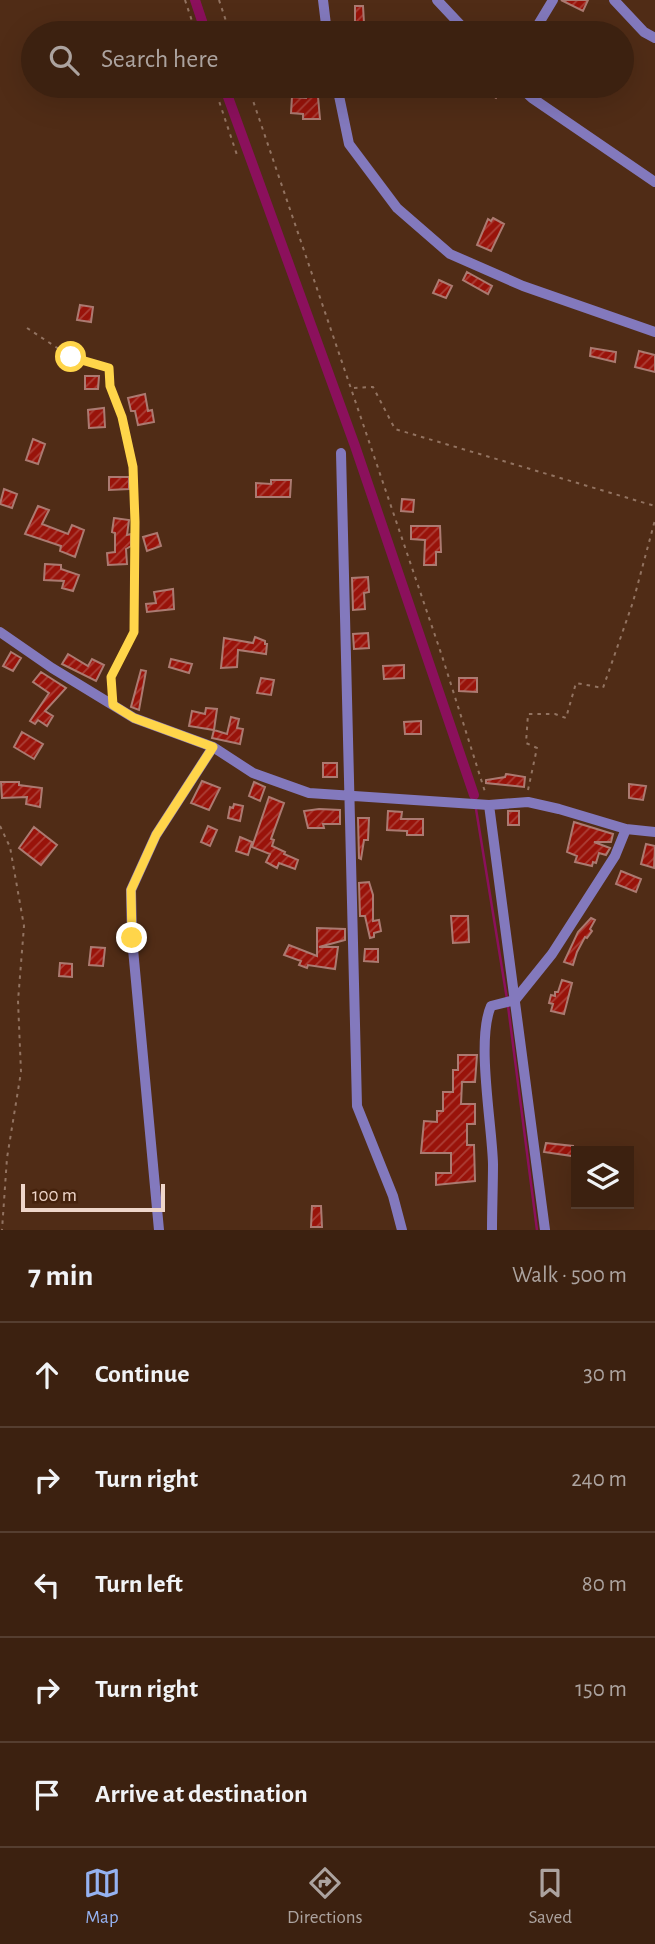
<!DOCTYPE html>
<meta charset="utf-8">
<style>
body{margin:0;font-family:"Alegreya Sans",sans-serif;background:#472e1e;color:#f1f3f6}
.controls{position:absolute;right:21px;bottom:21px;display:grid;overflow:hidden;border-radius:0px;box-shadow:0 7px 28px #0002}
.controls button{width:63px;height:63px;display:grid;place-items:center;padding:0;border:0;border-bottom:2px solid #553e30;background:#3c2110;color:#f1f3f6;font:35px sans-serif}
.scale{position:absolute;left:21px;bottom:18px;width:144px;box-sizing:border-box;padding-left:7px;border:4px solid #efd6ca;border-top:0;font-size:19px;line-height:24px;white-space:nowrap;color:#efd6ca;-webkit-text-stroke:5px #45220c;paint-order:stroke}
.stop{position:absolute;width:21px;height:21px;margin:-16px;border:5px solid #ffd54a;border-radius:50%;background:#fff}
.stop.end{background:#ffd54a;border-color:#fff;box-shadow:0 2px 7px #0008}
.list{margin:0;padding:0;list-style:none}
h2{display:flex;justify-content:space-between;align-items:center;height:91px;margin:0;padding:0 28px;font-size:30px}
h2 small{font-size:23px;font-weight:400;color:#aca39f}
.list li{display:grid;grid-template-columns:46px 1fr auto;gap:21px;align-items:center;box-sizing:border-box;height:105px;padding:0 28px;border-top:2px solid #553e30}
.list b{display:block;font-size:26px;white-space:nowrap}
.list em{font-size:23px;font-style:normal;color:#aca39f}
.icon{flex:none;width:38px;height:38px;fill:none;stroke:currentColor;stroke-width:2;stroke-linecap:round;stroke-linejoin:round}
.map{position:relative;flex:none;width:655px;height:1230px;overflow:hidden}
.search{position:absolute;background:#3c2110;box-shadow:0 7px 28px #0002;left:21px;right:21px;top:21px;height:77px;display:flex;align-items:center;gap:18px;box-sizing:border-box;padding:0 24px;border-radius:38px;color:#aca39f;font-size:26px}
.sheet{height:616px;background:#3c2110}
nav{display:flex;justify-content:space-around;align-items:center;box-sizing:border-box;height:98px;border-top:2px solid #553e30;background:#3c2110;font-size:19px;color:#aca39f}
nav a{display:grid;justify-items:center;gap:4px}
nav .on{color:#95b2f1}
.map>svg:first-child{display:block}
</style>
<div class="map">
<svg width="655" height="1230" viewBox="0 0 655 1230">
<defs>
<pattern id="building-hatch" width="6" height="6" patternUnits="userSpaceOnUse" patternTransform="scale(1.75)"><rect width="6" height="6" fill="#99130a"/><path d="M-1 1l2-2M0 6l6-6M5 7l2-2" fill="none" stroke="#ac4038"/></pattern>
</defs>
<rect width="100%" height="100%" fill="#502c16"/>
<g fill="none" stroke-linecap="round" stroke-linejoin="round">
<path stroke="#8b105c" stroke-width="2.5" d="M 476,809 L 507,999
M 508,1006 L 537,1230"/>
<path stroke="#8b105c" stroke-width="10" d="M 195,0 L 206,33
M 224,86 L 355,446 L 474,795"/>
</g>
<path fill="url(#building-hatch)" stroke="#ab7a71" stroke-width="2" d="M 561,0 L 588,0 L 583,11 Z
M 355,6 L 363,6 L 364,23 L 368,23 L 367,33 L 355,33 Z
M 307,86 L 317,86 L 320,119 L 303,119 L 303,114 L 291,113 L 292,97 L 306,98 Z
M 478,86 L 505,86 L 496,98 Z
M 493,218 L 504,224 L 491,251 L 477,245 L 488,219 L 491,221 Z
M 467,272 L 492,286 L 488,294 L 463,280 Z
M 439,280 L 452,286 L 446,298 L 433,293 Z
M 80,305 L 93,307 L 91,322 L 77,320 Z
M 591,348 L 616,352 L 615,362 L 590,356 Z
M 639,351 L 655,355 L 655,372 L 635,367 Z
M 85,376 L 99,376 L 98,389 L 85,389 Z
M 145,394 L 148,411 L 152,410 L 154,422 L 138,425 L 135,411 L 131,411 L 128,398 Z
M 104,408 L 105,427 L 89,428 L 88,410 Z
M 33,439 L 45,444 L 38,464 L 26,460 Z
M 109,477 L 129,477 L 129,489 L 109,490 Z
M 271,480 L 291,480 L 290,497 L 256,497 L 256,483 L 271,484 Z
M 4,489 L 17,494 L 12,508 L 0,504 Z
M 402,499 L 414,500 L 413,512 L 401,511 Z
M 38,506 L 49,510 L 42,524 L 68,534 L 72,525 L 84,530 L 75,557 L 60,551 L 61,546 L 25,534 Z
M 114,518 L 129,520 L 127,535 L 131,534 L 131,546 L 126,549 L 127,564 L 108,565 L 107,553 L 115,552 L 115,533 L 112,532 Z
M 411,526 L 440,526 L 441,552 L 436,552 L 436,565 L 424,565 L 425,540 L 411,539 Z
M 157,533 L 161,546 L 147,551 L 143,537 Z
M 45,564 L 61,565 L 61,569 L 79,575 L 73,591 L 62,588 L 64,581 L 44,580 Z
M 368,577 L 369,592 L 364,593 L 365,609 L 353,610 L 352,578 Z
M 173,589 L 174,609 L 147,612 L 146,604 L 156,603 L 154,592 Z
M 368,633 L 369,648 L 354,649 L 353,634 Z
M 255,637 L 265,641 L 265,644 L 267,644 L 266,654 L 238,650 L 237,667 L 221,668 L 224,638 L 253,643 Z
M 11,652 L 21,658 L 13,671 L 3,666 Z
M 68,654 L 88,666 L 92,659 L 104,665 L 96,681 L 62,664 Z
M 171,659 L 192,664 L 189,673 L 169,667 Z
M 404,665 L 404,678 L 384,679 L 383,666 Z
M 141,670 L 146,671 L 139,710 L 131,707 Z
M 41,672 L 66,688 L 45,711 L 53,716 L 47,726 L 38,720 L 35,724 L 30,721 L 49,693 L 33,682 Z
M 261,678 L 274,680 L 271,695 L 257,693 Z
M 459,678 L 477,678 L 477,692 L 459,691 Z
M 206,708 L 217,709 L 214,730 L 189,726 L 192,711 L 205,714 Z
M 231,717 L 239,719 L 237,728 L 243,729 L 240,744 L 212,738 L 214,730 L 227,734 Z
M 421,721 L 421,734 L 405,734 L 404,722 Z
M 22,732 L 43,744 L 34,759 L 14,747 Z
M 323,763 L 337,763 L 337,777 L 323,777 Z
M 506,774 L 525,777 L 524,787 L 486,783 L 486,780 L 505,777 Z
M 202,781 L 220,788 L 209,810 L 191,803 Z
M 1,782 L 19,782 L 19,785 L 42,788 L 40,807 L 26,804 L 27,797 L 2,798 Z
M 254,782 L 265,787 L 260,801 L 249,796 Z
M 629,784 L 646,786 L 643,800 L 629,798 Z
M 269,797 L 284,803 L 271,839 L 274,840 L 272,846 L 285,852 L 284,854 L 298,860 L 295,869 L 279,863 L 277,868 L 266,862 L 270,854 L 252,847 Z
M 234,804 L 243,806 L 240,821 L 228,818 L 230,807 L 233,808 Z
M 319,809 L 340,810 L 340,824 L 323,824 L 324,828 L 308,828 L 304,811 Z
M 388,811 L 402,812 L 401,819 L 423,819 L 423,835 L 407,835 L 407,831 L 387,830 Z
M 508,811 L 519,811 L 519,825 L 508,825 Z
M 358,818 L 369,818 L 368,840 L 364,840 L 361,859 L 359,858 Z
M 574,822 L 613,834 L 611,842 L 594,842 L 610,848 L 606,855 L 599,853 L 596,863 L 593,862 L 592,866 L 575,862 L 577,856 L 567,852 Z
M 208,826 L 217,830 L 210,846 L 201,842 Z
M 34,827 L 57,845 L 41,865 L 19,848 Z
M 240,837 L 252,842 L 248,855 L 236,851 Z
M 646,844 L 655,846 L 654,868 L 641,864 Z
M 621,871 L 641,879 L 636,892 L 616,884 Z
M 369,882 L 373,895 L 373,921 L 379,920 L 381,931 L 374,933 L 374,937 L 370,938 L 365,916 L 360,916 L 359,883 Z
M 451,916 L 468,916 L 469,942 L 453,943 Z
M 591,918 L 595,920 L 590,929 L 592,931 L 587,938 L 585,937 L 577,952 L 573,965 L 564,962 L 578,932 Z
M 317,928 L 345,929 L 345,940 L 319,947 L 338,947 L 335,969 L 308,965 L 307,968 L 299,965 L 301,961 L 284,955 L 289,945 L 317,956 Z
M 91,947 L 105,948 L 103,966 L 89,965 Z
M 365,949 L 378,949 L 378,962 L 364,961 Z
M 60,963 L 72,964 L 72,977 L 59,976 Z
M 562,980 L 572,983 L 564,1014 L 551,1011 L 553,1004 L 549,1003 L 551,995 L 555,996 L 555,992 L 558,992 Z
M 458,1055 L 477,1055 L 475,1082 L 462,1082 L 461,1104 L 475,1104 L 475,1124 L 467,1124 L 467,1145 L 474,1145 L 475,1181 L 436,1185 L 436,1173 L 451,1173 L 451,1153 L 421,1153 L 424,1121 L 437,1122 L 437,1111 L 443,1111 L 443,1092 L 453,1092 L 453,1070 L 458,1070 Z
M 546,1143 L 573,1146 L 572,1156 L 544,1152 Z
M 312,1206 L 321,1206 L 322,1227 L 311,1227 Z"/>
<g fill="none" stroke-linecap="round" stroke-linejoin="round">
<path stroke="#927361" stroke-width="2" stroke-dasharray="3.5 5" stroke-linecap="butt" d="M 185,0 L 196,33
M 219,0 L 230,33
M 214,86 L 237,155
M 248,86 L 442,656 L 486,795
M 27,328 L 71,357 L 109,368 L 110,385 L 122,417 L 133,467 L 135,522 L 134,632 L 111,677 L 112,693
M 354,388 L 373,387 L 395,429 L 655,506
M 528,790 L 537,748 L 526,743 L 528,714 L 555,714 L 566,718 L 576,683 L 603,688 L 633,602 L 655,520
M 0,826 L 10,847 L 24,926 L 18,1001 L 21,1072 L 7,1158 L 2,1230"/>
<path stroke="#8379bd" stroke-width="10" d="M 323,0 L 327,33
M 437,0 L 468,33
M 614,0 L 644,32 L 655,38
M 533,33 L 553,0
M 337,86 L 349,144 L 397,208 L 450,254 L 523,286 L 655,332
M 519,86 L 532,98 L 655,182
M 341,453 L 357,1106 L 393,1196 L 402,1230
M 0,632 L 52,668 L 134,718 L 213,747 L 253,773 L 309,793 L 489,805 L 528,802 L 559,809 L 626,829 L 655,832
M 489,805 L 545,1230
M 159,1230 L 132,938 L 131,890 L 156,835 L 213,747
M 492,1230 C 492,1208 493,1186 493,1164 C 492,1124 476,1040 491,1006 L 515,1000 L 552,954 L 615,856 L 626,829"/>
</g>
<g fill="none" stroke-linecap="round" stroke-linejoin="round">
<path stroke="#ffd54a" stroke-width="9" d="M 71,357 L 109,368 L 110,386 L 122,417 L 133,467 L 135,522 L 134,632 L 111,677 L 113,705 L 134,718 L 213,747 L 156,835 L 131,890 L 132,938"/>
</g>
</svg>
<div class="controls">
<button><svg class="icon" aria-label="layers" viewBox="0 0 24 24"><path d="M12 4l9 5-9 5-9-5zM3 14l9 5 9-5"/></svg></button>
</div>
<div class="scale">100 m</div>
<div class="stop" style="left:71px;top:357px"></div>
<div class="stop end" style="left:132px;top:938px"></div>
<div class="search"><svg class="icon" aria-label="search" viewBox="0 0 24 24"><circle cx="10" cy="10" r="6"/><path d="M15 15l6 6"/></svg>Search here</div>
</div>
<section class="sheet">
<h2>7 min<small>Walk · 500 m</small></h2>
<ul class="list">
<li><svg class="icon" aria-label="ahead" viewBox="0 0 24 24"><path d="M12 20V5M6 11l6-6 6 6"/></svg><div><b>Continue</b></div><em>30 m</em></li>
<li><svg class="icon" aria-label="right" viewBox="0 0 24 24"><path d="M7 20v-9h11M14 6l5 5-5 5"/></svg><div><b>Turn right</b></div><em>240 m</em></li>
<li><svg class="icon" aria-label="left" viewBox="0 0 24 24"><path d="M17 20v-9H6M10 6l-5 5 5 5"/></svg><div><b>Turn left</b></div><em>80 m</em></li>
<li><svg class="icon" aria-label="right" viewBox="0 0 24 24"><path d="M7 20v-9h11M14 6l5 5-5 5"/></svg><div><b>Turn right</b></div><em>150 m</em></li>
<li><svg class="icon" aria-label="arrive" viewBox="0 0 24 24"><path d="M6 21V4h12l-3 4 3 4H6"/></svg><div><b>Arrive at destination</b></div></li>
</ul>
</section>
<nav>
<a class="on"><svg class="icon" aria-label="map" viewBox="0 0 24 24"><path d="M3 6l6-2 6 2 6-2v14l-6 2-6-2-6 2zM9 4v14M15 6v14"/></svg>Map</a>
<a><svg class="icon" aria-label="directions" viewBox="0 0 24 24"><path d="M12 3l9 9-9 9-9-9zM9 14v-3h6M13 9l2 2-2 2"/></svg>Directions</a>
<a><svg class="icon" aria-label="saved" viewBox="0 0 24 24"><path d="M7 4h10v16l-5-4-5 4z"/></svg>Saved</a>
</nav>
